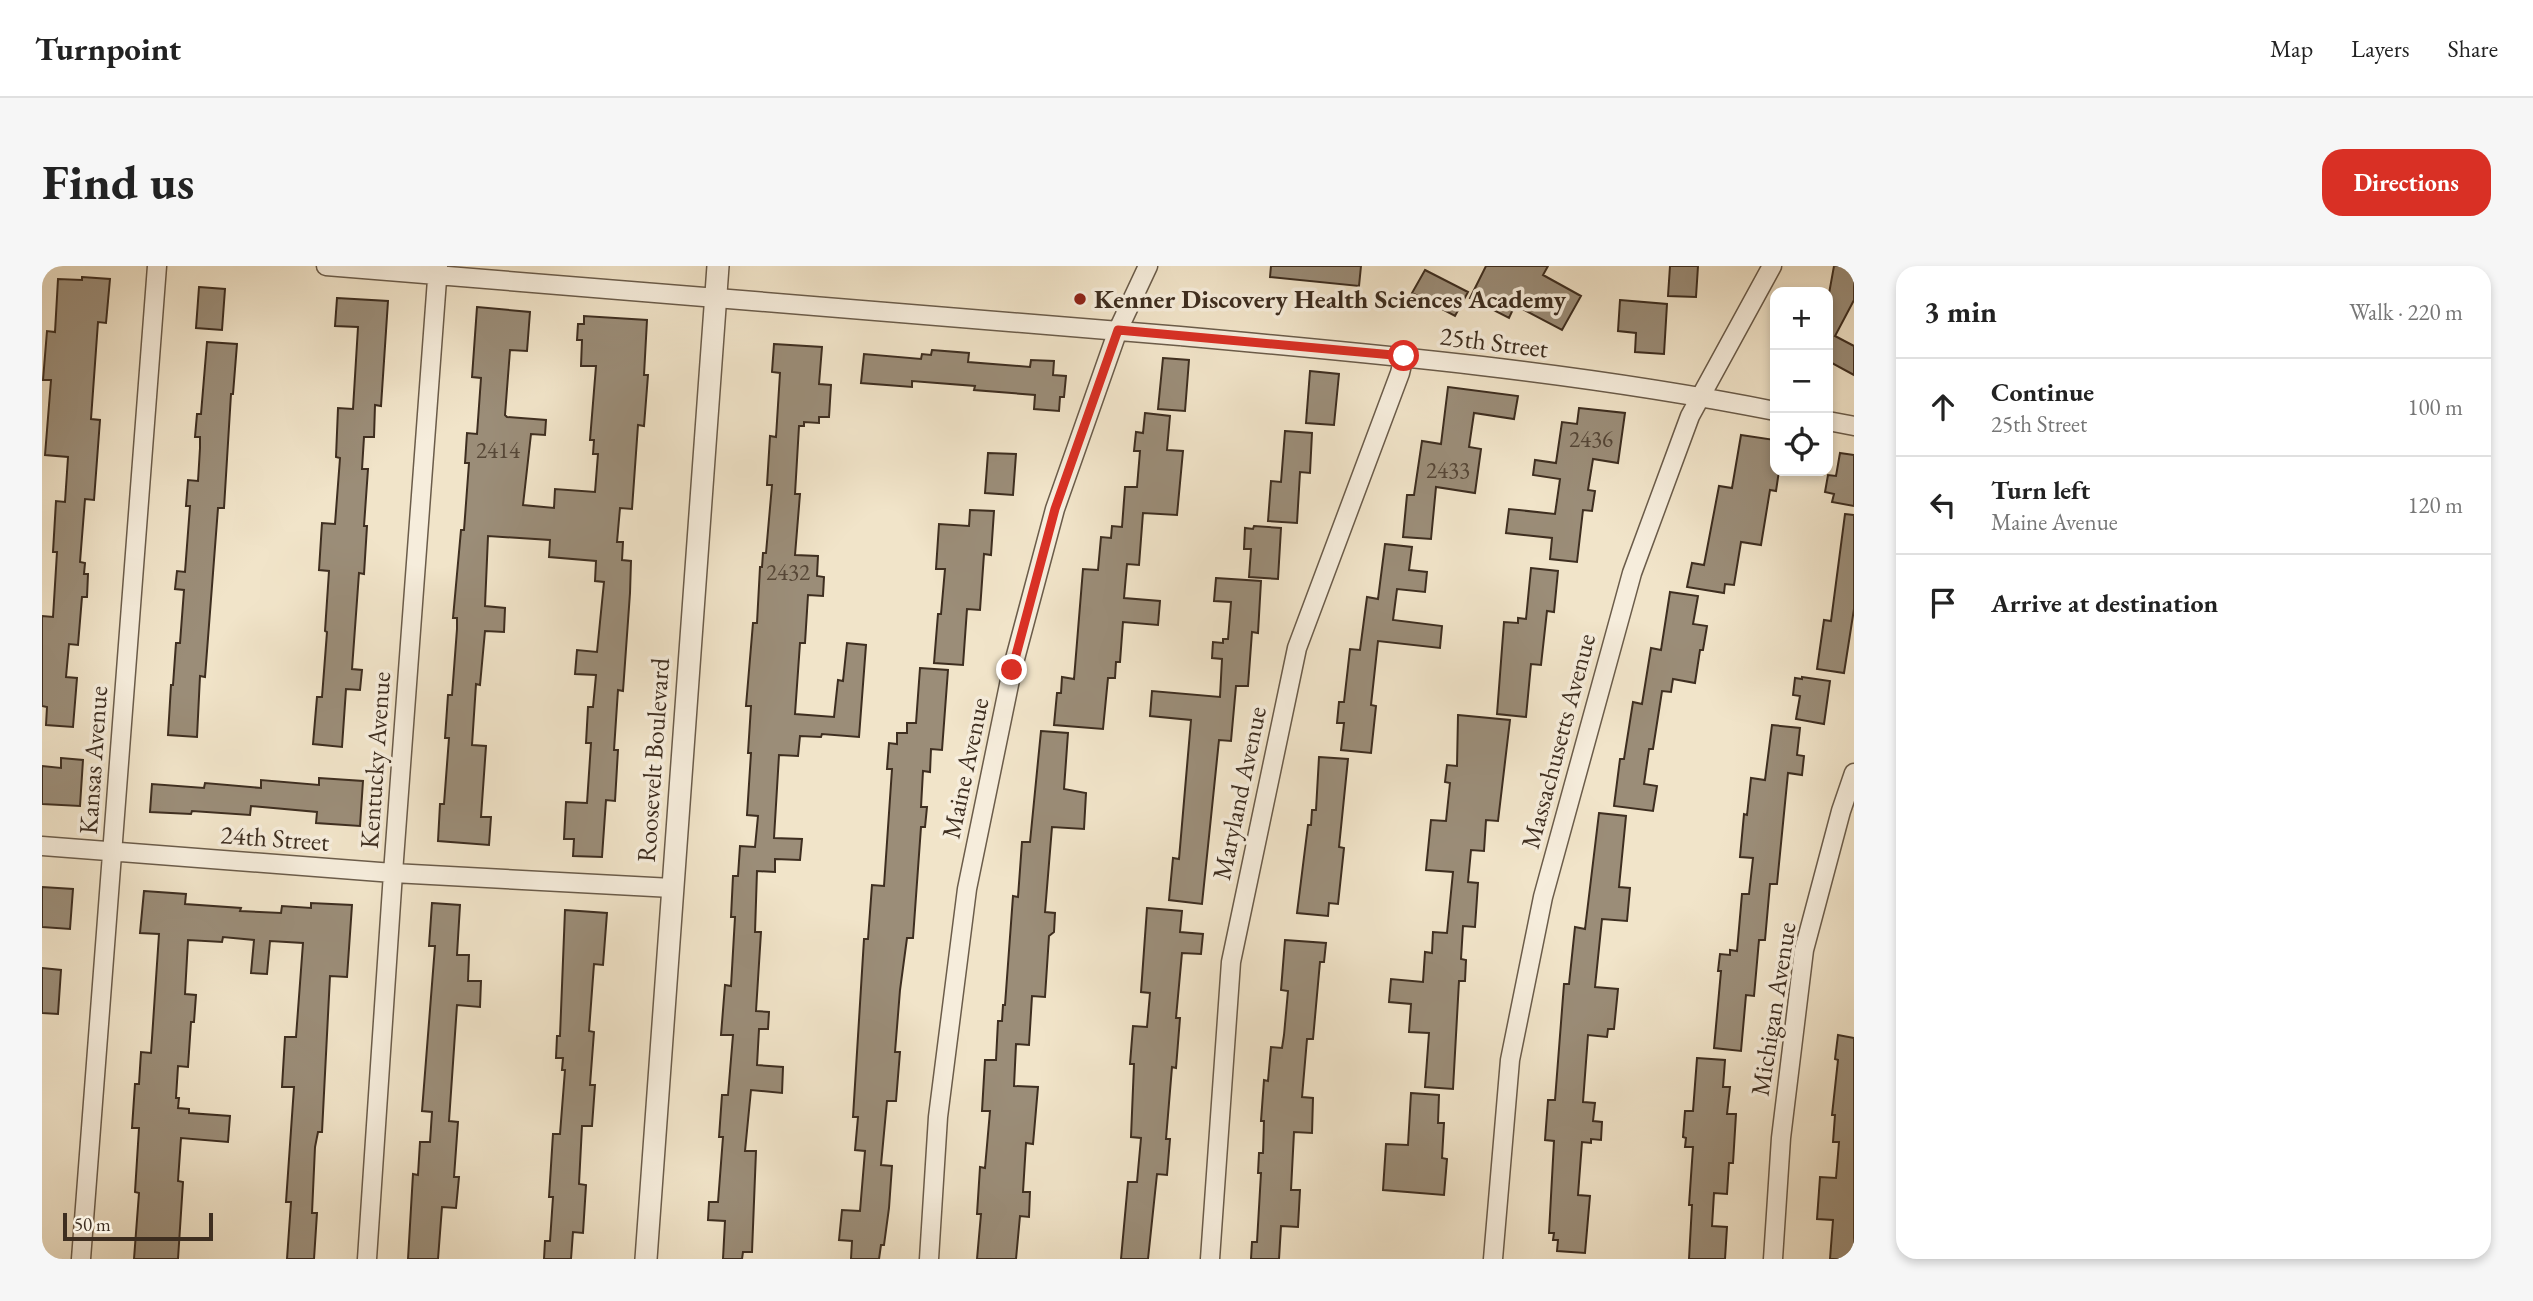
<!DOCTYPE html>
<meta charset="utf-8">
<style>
body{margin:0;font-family:"EB Garamond",serif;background:#f6f6f6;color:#222}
.controls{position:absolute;right:21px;top:21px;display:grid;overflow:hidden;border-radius:14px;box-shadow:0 4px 10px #0003}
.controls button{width:63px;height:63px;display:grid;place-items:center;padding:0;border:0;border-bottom:2px solid #e0e0e0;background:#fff;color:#222;font:35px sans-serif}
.scale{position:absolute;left:21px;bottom:18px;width:150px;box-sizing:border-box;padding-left:7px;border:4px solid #3e2e20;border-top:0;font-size:19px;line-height:24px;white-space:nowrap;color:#3e2e20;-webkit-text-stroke:5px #f6eddc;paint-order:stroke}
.stop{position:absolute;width:21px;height:21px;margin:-16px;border:5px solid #d93025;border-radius:50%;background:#fff}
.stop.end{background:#d93025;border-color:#fff;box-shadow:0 2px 7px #0008}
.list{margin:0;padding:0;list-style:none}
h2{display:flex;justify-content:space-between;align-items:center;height:91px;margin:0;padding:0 28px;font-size:30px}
h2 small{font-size:23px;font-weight:400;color:#767676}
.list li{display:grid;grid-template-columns:46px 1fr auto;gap:21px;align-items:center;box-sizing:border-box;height:98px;padding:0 28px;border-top:2px solid #e0e0e0}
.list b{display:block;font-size:26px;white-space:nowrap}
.list p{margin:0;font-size:23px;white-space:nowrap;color:#767676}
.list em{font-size:23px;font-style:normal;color:#767676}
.icon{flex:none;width:38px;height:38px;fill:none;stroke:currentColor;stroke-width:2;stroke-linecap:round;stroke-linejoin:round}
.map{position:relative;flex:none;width:1812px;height:993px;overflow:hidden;border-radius:21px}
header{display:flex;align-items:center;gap:42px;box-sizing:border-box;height:98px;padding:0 35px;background:#fff;border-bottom:2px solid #e0e0e0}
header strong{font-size:33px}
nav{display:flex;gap:38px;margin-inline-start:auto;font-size:24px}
.intro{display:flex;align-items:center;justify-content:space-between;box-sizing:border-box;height:168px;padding:0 42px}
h1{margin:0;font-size:49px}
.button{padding:18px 32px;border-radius:21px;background:#d93025;color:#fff;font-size:24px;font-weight:700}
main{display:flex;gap:42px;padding:0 42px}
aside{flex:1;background:#fff;border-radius:21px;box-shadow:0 4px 10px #0003}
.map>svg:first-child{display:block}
</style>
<header>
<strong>Turnpoint</strong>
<nav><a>Map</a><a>Layers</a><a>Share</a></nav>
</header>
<div class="intro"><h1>Find us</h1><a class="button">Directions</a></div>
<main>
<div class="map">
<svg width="1812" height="993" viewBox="0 0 1812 993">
<rect width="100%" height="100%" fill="#f1e4c9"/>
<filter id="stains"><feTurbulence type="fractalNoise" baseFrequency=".00286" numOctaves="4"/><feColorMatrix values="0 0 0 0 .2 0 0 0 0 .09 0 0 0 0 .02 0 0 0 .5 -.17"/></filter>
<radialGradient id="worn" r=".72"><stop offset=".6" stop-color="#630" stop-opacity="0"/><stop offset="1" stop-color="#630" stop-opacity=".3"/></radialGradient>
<path fill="#9b8d78" stroke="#3e2e20" stroke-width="2" d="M 1229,0 L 1319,0 L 1317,20 L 1228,11 Z
M 1444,0 L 1506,0 L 1501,9 L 1539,30 L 1520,64 L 1473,39 L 1467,52 L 1428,32 Z
M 1628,0 L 1656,0 L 1654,31 L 1626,30 Z
M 1792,0 L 1812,0 L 1812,34 L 1793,70 L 1812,80 L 1812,109 L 1786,95 L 1786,33 Z
M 1383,4 L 1426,26 L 1413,50 L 1370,27 Z
M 40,11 L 68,13 L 64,57 L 56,56 L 49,153 L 58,154 L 52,234 L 43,233 L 38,296 L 43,297 L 42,308 L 46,308 L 45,331 L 40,331 L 36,379 L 27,378 L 24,411 L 35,412 L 31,461 L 4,459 L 5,441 L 0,440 L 0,350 L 11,351 L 15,286 L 11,286 L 14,235 L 23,236 L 26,191 L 3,189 L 9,114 L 1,114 L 5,65 L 13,66 L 16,13 L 40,14 Z
M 157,21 L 183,23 L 180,64 L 154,62 Z
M 295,32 L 346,35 L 339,140 L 333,139 L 332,171 L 322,171 L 320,203 L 326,203 L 322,260 L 325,260 L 322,308 L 317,307 L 310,403 L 320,404 L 318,424 L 304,423 L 300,481 L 271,478 L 275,431 L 280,431 L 285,366 L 283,365 L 287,305 L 277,304 L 280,257 L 293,258 L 298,192 L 294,191 L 296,142 L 311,143 L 316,61 L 293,60 Z
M 1578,34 L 1625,38 L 1622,88 L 1593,86 L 1594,67 L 1576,65 Z
M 435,41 L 488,46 L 485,85 L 468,84 L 463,149 L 465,151 L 504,154 L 503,169 L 489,168 L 481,239 L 512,242 L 513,223 L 553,226 L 556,188 L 551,188 L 552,174 L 548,174 L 554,100 L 539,100 L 540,74 L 535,74 L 536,58 L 542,58 L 542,50 L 605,54 L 602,109 L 606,109 L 602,160 L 596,159 L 590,243 L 578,242 L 575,276 L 581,276 L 580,294 L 589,295 L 588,327 L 581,425 L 576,424 L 572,484 L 576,484 L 573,535 L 564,534 L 560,591 L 531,590 L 532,573 L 522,573 L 524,536 L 545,537 L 549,477 L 544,477 L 546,441 L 551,441 L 554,409 L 533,408 L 535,384 L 555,386 L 562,316 L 553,315 L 554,295 L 507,291 L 508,274 L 446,270 L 443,340 L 463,342 L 462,366 L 443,365 L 438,419 L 434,418 L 430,479 L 444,480 L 439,551 L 449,551 L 447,579 L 396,575 L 398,538 L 402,538 L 407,472 L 403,472 L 406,429 L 410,429 L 415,363 L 415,352 L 411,352 L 419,264 L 422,264 L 427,197 L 423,197 L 425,167 L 435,168 L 439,112 L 430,111 Z
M 165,76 L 195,78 L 191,128 L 189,128 L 182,242 L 176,242 L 163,411 L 158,410 L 155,471 L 126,469 L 129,419 L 131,419 L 134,377 L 138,377 L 142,324 L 133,323 L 135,305 L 143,306 L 148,240 L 144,240 L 146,214 L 156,215 L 158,182 L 158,171 L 153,171 L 155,148 L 159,148 Z
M 732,78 L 780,81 L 777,118 L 789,119 L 787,151 L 777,151 L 777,157 L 762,156 L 762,160 L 757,160 L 753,228 L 758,228 L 753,289 L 776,290 L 775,310 L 782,311 L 781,330 L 766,329 L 763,377 L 758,377 L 753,448 L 792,451 L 796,414 L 801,415 L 805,377 L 824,379 L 817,471 L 780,468 L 779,471 L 758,470 L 756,490 L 737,489 L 732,572 L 760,573 L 758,594 L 733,593 L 733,606 L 715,605 L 713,666 L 719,666 L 714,745 L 727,746 L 726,763 L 717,763 L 715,799 L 741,801 L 740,827 L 709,824 L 703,885 L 714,885 L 710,986 L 701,986 L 700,993 L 681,993 L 683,955 L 666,954 L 667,936 L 676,936 L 681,871 L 677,871 L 680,829 L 686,829 L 691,769 L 679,769 L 683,719 L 689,720 L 693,651 L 689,651 L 691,610 L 696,610 L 698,580 L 713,581 L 716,550 L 705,549 L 709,487 L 706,487 L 709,440 L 704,440 L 711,357 L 715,357 L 718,301 L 720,301 L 721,287 L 724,287 L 730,219 L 725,219 L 728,170 L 734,171 L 738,107 L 730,106 Z
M 890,84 L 927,87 L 926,96 L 988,101 L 989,94 L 1012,95 L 1011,109 L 1024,110 L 1022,131 L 1018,131 L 1017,145 L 992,143 L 993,129 L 932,124 L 933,120 L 870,115 L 870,121 L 819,117 L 822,88 L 879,93 L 880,88 L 889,89 Z
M 1121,92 L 1147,94 L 1143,145 L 1116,143 Z
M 1268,105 L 1297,108 L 1292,159 L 1264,157 Z
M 1406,121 L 1476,130 L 1472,153 L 1432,147 L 1427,181 L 1439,183 L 1433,227 L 1394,221 L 1389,273 L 1361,271 L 1365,229 L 1372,229 L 1380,175 L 1399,178 Z
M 1537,142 L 1583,147 L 1576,197 L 1551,193 L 1546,224 L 1553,225 L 1550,245 L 1541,244 L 1535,296 L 1508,293 L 1510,272 L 1464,267 L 1467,243 L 1513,248 L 1518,213 L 1491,209 L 1493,194 L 1514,197 L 1520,156 L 1535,158 Z
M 1103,147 L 1128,150 L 1125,184 L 1141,185 L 1135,249 L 1101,247 L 1097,299 L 1085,298 L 1082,332 L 1118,335 L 1116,359 L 1081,356 L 1078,396 L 1074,396 L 1073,412 L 1066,412 L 1061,463 L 1012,459 L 1015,427 L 1019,427 L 1020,411 L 1032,413 L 1041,303 L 1056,304 L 1059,271 L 1069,272 L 1070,260 L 1080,261 L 1083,221 L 1095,221 L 1098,185 L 1092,185 L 1094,166 L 1101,167 Z
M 1243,165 L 1270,167 L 1268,207 L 1258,206 L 1255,257 L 1226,255 L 1229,215 L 1239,216 Z
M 1699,169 L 1733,174 L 1733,205 L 1737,205 L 1734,225 L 1728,224 L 1719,279 L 1699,276 L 1692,319 L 1683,318 L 1682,327 L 1645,321 L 1650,297 L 1662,299 L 1677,220 L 1690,222 Z
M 946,187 L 974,188 L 971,229 L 943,227 Z
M 1798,187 L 1812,189 L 1812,240 L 1790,236 L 1792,228 L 1783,226 L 1786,209 L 1794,210 Z
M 928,244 L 952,245 L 949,289 L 942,288 L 938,344 L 925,343 L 921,399 L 892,397 L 896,348 L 899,348 L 903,303 L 894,303 L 897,258 L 927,260 Z
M 1803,248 L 1812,249 L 1812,343 L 1802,407 L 1775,403 L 1782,354 L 1789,355 Z
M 1212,260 L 1239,262 L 1236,313 L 1207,311 L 1209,283 L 1202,283 L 1203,262 L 1211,263 Z
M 1343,278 L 1370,281 L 1367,304 L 1385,306 L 1383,326 L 1355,323 L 1351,354 L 1400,360 L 1398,382 L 1336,375 L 1329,439 L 1334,440 L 1329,487 L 1299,484 L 1302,457 L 1295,457 L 1297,436 L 1302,436 L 1308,383 L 1318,384 L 1325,331 L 1336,333 Z
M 1489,302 L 1516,305 L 1512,346 L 1505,345 L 1499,399 L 1489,398 L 1484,451 L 1455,448 L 1462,356 L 1476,357 L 1476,352 L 1484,353 Z
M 1174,312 L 1219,315 L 1216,367 L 1210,366 L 1206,420 L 1194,420 L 1189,475 L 1177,474 L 1160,638 L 1127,634 L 1131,592 L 1137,593 L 1149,454 L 1108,450 L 1110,425 L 1178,431 L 1180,393 L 1170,392 L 1171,376 L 1181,377 L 1181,373 L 1186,373 L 1189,336 L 1172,335 Z
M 1628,326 L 1656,330 L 1651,358 L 1665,360 L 1661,384 L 1658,384 L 1653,417 L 1631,413 L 1629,426 L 1620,425 L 1611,483 L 1607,483 L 1602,518 L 1615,520 L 1611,545 L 1572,540 L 1578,493 L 1582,493 L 1591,436 L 1600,438 L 1609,382 L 1619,384 Z
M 878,402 L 906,404 L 900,484 L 889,483 L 888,506 L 881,505 L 879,541 L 885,541 L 883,561 L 879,561 L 871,672 L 865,672 L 858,724 L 853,786 L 858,786 L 854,835 L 845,835 L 839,899 L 850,900 L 847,942 L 842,979 L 839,979 L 837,993 L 809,993 L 810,975 L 797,974 L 800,944 L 818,945 L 823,885 L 813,884 L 816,851 L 811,851 L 822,673 L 826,673 L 830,619 L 842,620 L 850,503 L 845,503 L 847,477 L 855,478 L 855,467 L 865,467 L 865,457 L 874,457 Z
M 1760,411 L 1788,415 L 1782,458 L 1754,453 L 1758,430 L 1751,429 L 1753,412 L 1760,413 Z
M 1416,449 L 1468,454 L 1456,555 L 1444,554 L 1442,585 L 1429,584 L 1426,616 L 1436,617 L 1433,661 L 1421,660 L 1419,693 L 1424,694 L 1423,715 L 1417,715 L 1411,823 L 1383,821 L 1387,767 L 1367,766 L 1369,738 L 1347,736 L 1349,713 L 1381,716 L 1383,686 L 1390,687 L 1391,666 L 1405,667 L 1411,606 L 1384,604 L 1389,554 L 1404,555 L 1408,517 L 1403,516 L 1405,499 L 1415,500 Z
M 1730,459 L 1758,462 L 1755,489 L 1762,490 L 1760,509 L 1746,507 L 1735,618 L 1728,618 L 1723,674 L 1717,674 L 1712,730 L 1704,729 L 1699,785 L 1672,782 L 1679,705 L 1676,705 L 1678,688 L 1688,689 L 1688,684 L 1695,685 L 1700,628 L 1707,628 L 1711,592 L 1698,591 L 1702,548 L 1705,549 L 1709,512 L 1723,514 Z
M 999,465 L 1026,467 L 1022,523 L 1044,527 L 1042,563 L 1010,561 L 1003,646 L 1013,647 L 1012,666 L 1007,670 L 1003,731 L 990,730 L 987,779 L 974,778 L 972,820 L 996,821 L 991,878 L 984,877 L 981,926 L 988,926 L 987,951 L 978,950 L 974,993 L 935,993 L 939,948 L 935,948 L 938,901 L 943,902 L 948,845 L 940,845 L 943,794 L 954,794 L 956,755 L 960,755 L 961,739 L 963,739 L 971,630 L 976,631 L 980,576 L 988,576 Z
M 1277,491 L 1306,493 L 1297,581 L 1302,582 L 1296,638 L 1287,637 L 1286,650 L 1255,647 L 1266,559 L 1269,559 L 1270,544 L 1274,544 Z
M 19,492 L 41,494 L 38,540 L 0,538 L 0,500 L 19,502 Z
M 277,512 L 321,515 L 318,560 L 274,557 L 275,546 L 209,540 L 208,549 L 150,545 L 149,548 L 108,546 L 110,518 L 162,522 L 163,517 L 219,522 L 219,514 L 277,519 Z
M 1557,547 L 1584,550 L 1577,621 L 1588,622 L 1585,655 L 1560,653 L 1553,721 L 1576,723 L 1572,763 L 1566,763 L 1565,771 L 1546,769 L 1541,836 L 1553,837 L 1551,855 L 1560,856 L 1559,874 L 1549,873 L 1549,877 L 1540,876 L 1536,929 L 1548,930 L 1543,987 L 1515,985 L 1516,974 L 1511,974 L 1512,967 L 1507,967 L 1512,875 L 1503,874 L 1506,834 L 1513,834 L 1522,718 L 1527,718 L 1533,661 L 1543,663 Z
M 0,621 L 31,623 L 28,663 L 0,661 Z
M 102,625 L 144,628 L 143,638 L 199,642 L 198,645 L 239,647 L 240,640 L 269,642 L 269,637 L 310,639 L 305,711 L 288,710 L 280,866 L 276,866 L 273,881 L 270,947 L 275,947 L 272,993 L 245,993 L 249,936 L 244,936 L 252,821 L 240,821 L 243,771 L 254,771 L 261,677 L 228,675 L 225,708 L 209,707 L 212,674 L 181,671 L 180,676 L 146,674 L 143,728 L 154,729 L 152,756 L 149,756 L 146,801 L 136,800 L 134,832 L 137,832 L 136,842 L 147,843 L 147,847 L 188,850 L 186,876 L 139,872 L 136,915 L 141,916 L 136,993 L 92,993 L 97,927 L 93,926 L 97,862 L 90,862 L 93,818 L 97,818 L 99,786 L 109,787 L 117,668 L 98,667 Z
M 390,637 L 418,639 L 415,689 L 427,689 L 426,715 L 439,715 L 438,741 L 415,739 L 407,855 L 416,856 L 412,911 L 417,911 L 414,942 L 400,941 L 396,993 L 366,993 L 371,908 L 376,909 L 378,876 L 388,876 L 390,846 L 380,845 L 393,680 L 387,680 Z
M 1105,642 L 1140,645 L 1138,666 L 1161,668 L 1159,688 L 1140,687 L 1134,752 L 1138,752 L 1134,802 L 1130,801 L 1124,873 L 1128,873 L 1125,909 L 1115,908 L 1106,993 L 1079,993 L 1086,916 L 1095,916 L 1099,872 L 1089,871 L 1092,798 L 1088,798 L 1091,760 L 1105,761 L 1108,727 L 1099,726 Z
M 523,644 L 565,647 L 561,699 L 552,698 L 547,765 L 552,766 L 548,819 L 553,819 L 550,860 L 540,860 L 537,918 L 544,919 L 541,967 L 531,966 L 529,993 L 502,993 L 503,975 L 508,975 L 511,931 L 507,931 L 511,868 L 518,868 L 523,804 L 520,804 L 521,792 L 514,792 L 515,770 L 518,770 Z
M 1243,674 L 1284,677 L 1282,696 L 1278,696 L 1271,773 L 1265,773 L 1260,831 L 1271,832 L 1270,867 L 1252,866 L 1249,924 L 1258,924 L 1256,961 L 1239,960 L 1237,993 L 1209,993 L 1210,976 L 1215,976 L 1219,907 L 1216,907 L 1217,887 L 1221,887 L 1222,855 L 1219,855 L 1222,814 L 1226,815 L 1229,781 L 1240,782 L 1242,769 L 1246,725 L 1239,724 Z
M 0,702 L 19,704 L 16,748 L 0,747 Z
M 1796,769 L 1812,772 L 1812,993 L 1788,993 L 1791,954 L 1775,953 L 1778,911 L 1794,912 L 1797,876 L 1791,876 L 1793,849 L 1790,849 L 1796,794 L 1793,793 Z
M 1655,792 L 1683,794 L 1681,821 L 1688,821 L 1685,848 L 1694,848 L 1691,897 L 1687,897 L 1685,928 L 1672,927 L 1670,960 L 1685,961 L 1683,993 L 1647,993 L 1650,939 L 1647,939 L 1651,881 L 1643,881 L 1644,872 L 1641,871 L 1643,845 L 1651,845 Z
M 1369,827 L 1397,829 L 1396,857 L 1402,857 L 1400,892 L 1405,893 L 1402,929 L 1341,924 L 1344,878 L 1366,879 Z"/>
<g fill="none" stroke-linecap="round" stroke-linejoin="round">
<defs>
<path id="minor" d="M 284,0 C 568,23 853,44 1138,70 C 1337,88 1537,106 1733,145
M 1786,155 L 1812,160
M 0,580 L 351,607 L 630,622
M 39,993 L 115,0
M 325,993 L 351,607 L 396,0
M 887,993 L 896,851 L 925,623 L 970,404 L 1013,243 L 1076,64 L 1106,0
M 1168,993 L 1189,696 L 1255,382 L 1358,107 L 1362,90
M 1451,993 L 1468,794 L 1501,631 L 1590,307 L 1648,150 L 1730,0
M 1731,993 L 1739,872 L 1762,684 L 1799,545 L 1812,507"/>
<path id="tertiary" d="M 604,993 L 676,0"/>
</defs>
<use href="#minor" stroke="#6b5c4a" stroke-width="21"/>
<use href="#tertiary" stroke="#6b5c4a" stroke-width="24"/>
<use href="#minor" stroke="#f6eddc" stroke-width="18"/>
<use href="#tertiary" stroke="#f6eddc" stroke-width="21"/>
</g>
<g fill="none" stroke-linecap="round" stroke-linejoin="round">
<path stroke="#d93025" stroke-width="9" d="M 970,404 L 1013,243 L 1076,64 L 1362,90"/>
</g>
<circle fill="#8f2418" stroke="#f6eddc" stroke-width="2.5" cx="1038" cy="33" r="7"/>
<g text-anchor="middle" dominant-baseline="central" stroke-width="7" stroke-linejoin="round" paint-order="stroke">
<g font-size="23" fill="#554636">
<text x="1549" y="173">2436</text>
<text x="456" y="184">2414</text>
<text x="1406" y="204">2433</text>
<text x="746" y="306">2432</text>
</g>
<g font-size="26" font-weight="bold" fill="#3e2e20" stroke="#f6eddc" text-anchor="start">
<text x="1052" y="33">Kenner Discovery Health Sciences Academy</text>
</g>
<g font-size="26" fill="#3e2e20" stroke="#f6eddc">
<text transform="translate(1452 76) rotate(7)">25th Street</text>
<text transform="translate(1516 475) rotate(-75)">Massachusetts Avenue</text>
<text transform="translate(51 494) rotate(-86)">Kansas Avenue</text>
<text transform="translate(333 494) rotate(-86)">Kentucky Avenue</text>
<text transform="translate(611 494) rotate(-86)">Roosevelt Boulevard</text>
<text transform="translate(923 502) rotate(-78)">Maine Avenue</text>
<text transform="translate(1197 527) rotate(-78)">Maryland Avenue</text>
<text transform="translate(233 572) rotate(4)">24th Street</text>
<text transform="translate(1731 743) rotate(-81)">Michigan Avenue</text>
</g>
</g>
<rect width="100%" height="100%" filter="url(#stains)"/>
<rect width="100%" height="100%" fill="url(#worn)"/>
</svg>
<div class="controls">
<button>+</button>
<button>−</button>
<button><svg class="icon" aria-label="locate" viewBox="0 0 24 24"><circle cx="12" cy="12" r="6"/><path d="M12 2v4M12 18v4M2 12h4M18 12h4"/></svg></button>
</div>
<div class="scale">50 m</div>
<div class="stop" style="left:1362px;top:90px"></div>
<div class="stop end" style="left:970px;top:404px"></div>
</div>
<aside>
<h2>3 min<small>Walk · 220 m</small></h2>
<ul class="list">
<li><svg class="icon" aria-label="ahead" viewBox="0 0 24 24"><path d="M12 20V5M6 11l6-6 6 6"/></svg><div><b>Continue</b><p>25th Street</p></div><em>100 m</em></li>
<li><svg class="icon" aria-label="left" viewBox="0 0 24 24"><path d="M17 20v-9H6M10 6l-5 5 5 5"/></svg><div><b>Turn left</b><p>Maine Avenue</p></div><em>120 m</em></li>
<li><svg class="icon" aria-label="arrive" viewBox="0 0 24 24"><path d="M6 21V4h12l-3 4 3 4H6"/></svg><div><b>Arrive at destination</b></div></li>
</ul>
</aside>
</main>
